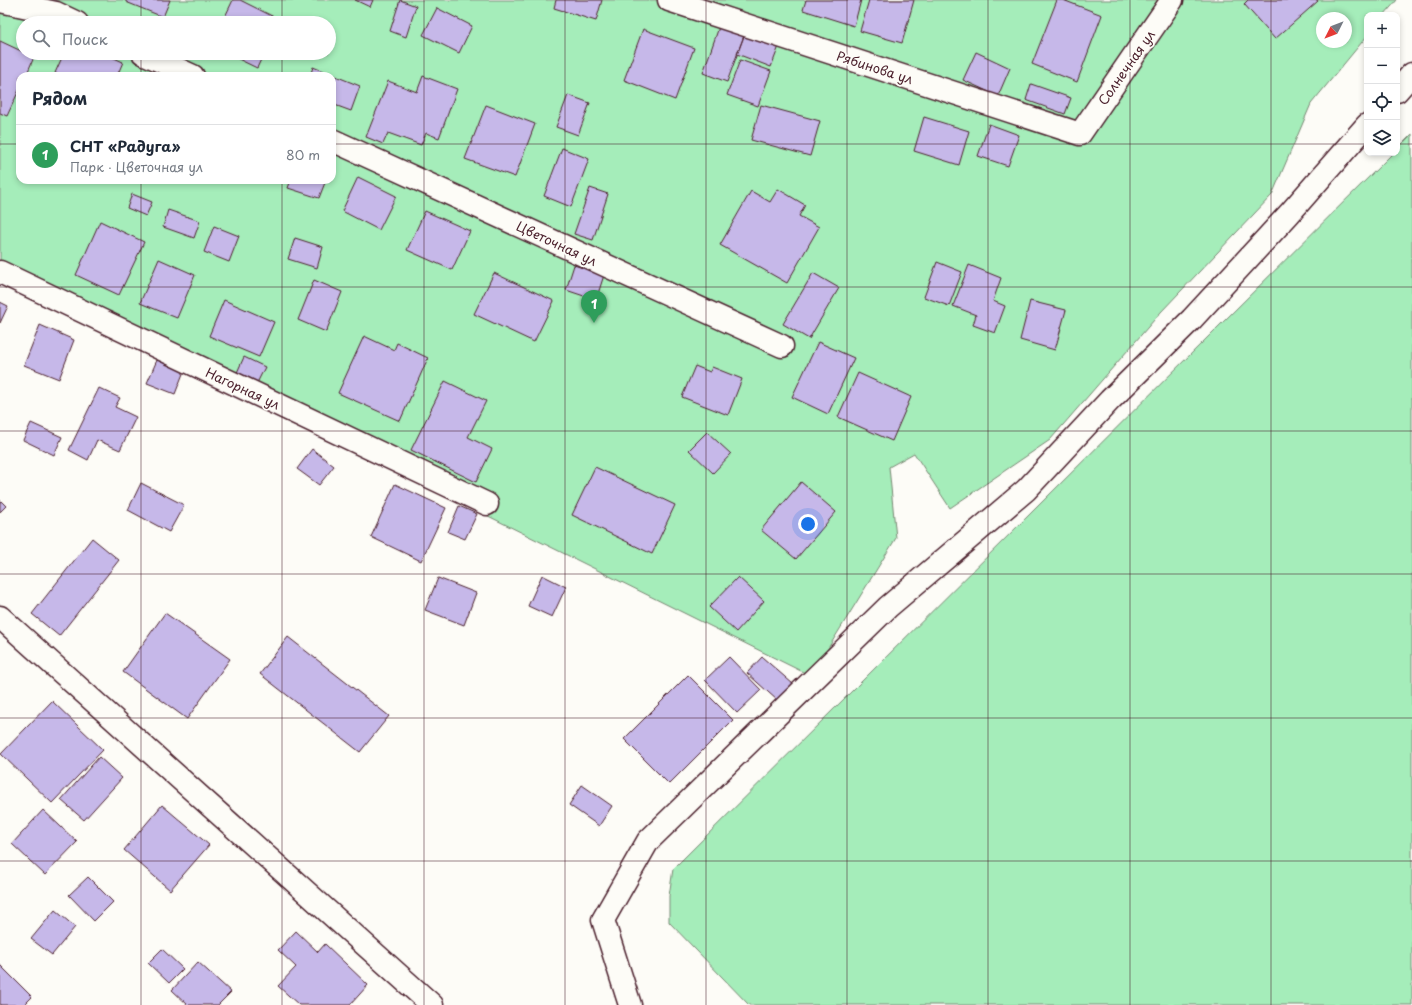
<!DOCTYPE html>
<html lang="ru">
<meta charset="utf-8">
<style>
body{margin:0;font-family:"Playpen Sans",sans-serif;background:#f6f6f7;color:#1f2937}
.controls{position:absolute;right:12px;top:12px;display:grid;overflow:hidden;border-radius:8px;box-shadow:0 2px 6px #0003}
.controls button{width:36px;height:36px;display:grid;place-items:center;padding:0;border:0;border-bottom:1px solid #e0e1e3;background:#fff;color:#1f2937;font:20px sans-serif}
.compass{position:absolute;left:1316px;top:12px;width:36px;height:36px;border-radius:50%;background:#fff;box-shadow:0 2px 6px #0003;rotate:228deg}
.you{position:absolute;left:808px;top:524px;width:14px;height:14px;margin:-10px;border:3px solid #fff;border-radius:50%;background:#1a73e8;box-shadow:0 0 0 6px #1a73e833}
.badge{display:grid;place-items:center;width:26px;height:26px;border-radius:50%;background:#7c3aed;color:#fff;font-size:13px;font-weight:700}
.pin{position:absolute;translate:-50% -33px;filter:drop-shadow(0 1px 2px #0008)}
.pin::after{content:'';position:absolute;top:21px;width:14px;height:12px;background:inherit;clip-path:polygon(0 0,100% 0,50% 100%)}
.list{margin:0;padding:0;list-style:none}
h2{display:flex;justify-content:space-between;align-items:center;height:52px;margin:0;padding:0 16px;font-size:17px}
h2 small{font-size:13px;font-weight:400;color:#747a83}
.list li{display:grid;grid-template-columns:26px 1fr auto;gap:12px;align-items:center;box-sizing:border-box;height:60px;padding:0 16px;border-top:1px solid #e0e1e3}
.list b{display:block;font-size:15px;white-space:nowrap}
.list p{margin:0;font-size:13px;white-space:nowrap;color:#747a83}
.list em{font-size:13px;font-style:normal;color:#747a83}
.icon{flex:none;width:22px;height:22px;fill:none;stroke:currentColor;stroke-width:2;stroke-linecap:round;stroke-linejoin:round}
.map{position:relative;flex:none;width:1412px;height:1005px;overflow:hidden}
.search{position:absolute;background:#fff;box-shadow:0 2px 6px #0003;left:16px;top:16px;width:320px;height:44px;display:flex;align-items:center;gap:10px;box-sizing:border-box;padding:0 14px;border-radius:22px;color:#747a83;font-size:15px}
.panel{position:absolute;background:#fff;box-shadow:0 2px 6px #0003;left:16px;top:72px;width:320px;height:112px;border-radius:12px}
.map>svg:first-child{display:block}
</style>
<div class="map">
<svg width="1412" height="1005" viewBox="0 0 1412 1005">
<rect width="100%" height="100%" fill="#fdfcf7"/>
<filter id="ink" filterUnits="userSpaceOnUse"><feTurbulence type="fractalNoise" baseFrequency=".025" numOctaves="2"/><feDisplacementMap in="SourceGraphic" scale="8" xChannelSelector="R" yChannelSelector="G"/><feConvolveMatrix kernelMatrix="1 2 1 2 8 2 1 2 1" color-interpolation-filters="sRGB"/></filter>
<g filter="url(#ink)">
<path fill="#a5edba" stroke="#788672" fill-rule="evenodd" d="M 0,0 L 1397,0 L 1384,15 L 1367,15 L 1367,36 L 1311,104 L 1272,195 L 1161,312 L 1050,440 L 950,508 L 914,453 L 889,467 L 896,538 L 811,676 L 0,274 ZM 1322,18 L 1346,18 L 1346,42 L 1322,42 ZM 23,23 L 329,23 L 329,53 L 23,53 ZM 20,76 L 332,76 L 332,180 L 20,180 Z
M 1412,134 L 1412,1005 L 749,1005 L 669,922 L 669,896 L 673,869 L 1393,153 L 1397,153 L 1397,149 Z"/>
<path fill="#c6b8e9" stroke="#4a1f2b" d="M 126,0 L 170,0 L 163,17 L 126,2 Z
M 233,0 L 240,0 L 280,20 L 279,23 L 222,23 Z
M 355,0 L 373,0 L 370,7 Z
M 400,0 L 416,6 L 406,37 L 390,31 Z
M 556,0 L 602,0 L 596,21 L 554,8 Z
M 806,0 L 861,0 L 854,26 L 803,10 Z
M 869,0 L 914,0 L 902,43 L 860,31 Z
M 1057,0 L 1063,0 L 1102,15 L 1077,82 L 1032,64 Z
M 1248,0 L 1317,0 L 1318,1 L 1275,39 L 1244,4 Z
M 437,8 L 472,26 L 459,53 L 423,35 Z
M 719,27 L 744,36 L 727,82 L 703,73 Z
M 747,28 L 781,41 L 771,67 L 737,54 Z
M 643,29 L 694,48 L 675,100 L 624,80 Z
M 0,41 L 34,57 L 26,76 L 20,76 L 20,88 L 7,116 L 0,113 Z
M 976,52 L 1010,68 L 998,96 L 963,80 Z
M 34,53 L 56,53 L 53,60 Z
M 64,53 L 103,53 L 123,62 L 117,76 L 61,76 L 55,73 Z
M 226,53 L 264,53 L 257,68 Z
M 740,60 L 771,71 L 758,106 L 727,95 Z
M 313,67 L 360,86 L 351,111 L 332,104 L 332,76 L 310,76 Z
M 423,76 L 457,89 L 439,138 L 426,133 L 421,145 L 388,133 L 383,144 L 366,137 L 388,81 L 417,92 Z
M 1031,84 L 1071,98 L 1065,114 L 1026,100 Z
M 568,95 L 590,103 L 578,135 L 556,127 Z
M 486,105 L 535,124 L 515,177 L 465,159 Z
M 761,105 L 820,121 L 810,156 L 751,140 Z
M 924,117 L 969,131 L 959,165 L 914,151 Z
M 989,124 L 1019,135 L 1008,166 L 978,156 Z
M 562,148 L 589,159 L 571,207 L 544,196 Z
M 358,177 L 396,196 L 379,230 L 342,211 Z
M 291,180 L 326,180 L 319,198 L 288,188 Z
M 590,188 L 608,194 L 593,240 L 574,234 Z
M 778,189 L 805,205 L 799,216 L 819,227 L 787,283 L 720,245 L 751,191 L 770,202 Z
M 132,194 L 152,202 L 146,216 L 127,208 Z
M 168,210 L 200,221 L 194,238 L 163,227 Z
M 425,211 L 470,231 L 452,270 L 407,250 Z
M 100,221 L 144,242 L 119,295 L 76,275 Z
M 214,226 L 239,236 L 229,262 L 204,252 Z
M 295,238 L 323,247 L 317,268 L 288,259 Z
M 159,259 L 195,275 L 177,318 L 140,303 Z
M 937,262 L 962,272 L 949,306 L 924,297 Z
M 574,265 L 604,275 L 596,300 L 566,290 Z
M 969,265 L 1001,278 L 993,301 L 1005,306 L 995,333 L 973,325 L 976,315 L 953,306 Z
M 494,273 L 554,301 L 534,342 L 474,314 Z
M 813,273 L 839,288 L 809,339 L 783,324 Z
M 314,280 L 342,292 L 326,332 L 298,320 Z
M 224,300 L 274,322 L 259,357 L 209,336 Z
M 1030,301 L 1066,310 L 1055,350 L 1020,340 Z
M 0,302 L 8,306 L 0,323 Z
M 40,325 L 74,340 L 59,379 L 24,365 Z
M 364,336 L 394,350 L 397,343 L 428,358 L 400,421 L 338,393 Z
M 818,342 L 854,358 L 828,414 L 792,397 Z
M 244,357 L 265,367 L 255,387 L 235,377 Z
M 157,360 L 184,371 L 175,394 L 147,383 Z
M 695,366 L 710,372 L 712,367 L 742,379 L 728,415 L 682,397 Z
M 858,373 L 911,397 L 892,441 L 838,417 Z
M 445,381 L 486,401 L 468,437 L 492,449 L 476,482 L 411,450 Z
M 99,388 L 120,398 L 115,407 L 136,417 L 120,450 L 97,440 L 88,460 L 69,450 Z
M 31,423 L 62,437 L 54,455 L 23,440 Z
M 707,432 L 731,454 L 713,473 L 689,450 Z
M 312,449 L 334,466 L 319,485 L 297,469 Z
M 595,467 L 675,505 L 652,554 L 572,515 Z
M 801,482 L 836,512 L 796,559 L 761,530 Z
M 141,483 L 184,505 L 169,532 L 128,510 Z
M 395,484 L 446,508 L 421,561 L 371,537 Z
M 0,500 L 6,506 L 0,512 Z
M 459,506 L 477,514 L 465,539 L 448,532 Z
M 92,538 L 119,560 L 59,636 L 32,614 Z
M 542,575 L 566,587 L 552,617 L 528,606 Z
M 738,577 L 764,601 L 736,632 L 709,607 Z
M 438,578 L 476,593 L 464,625 L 425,610 Z
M 165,613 L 230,659 L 187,719 L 123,672 Z
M 288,637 L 389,716 L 360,752 L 260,674 Z
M 729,657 L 761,690 L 737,713 L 705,680 Z
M 762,657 L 793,684 L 778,701 L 747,673 Z
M 688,675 L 733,720 L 669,784 L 624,739 Z
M 52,701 L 103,750 L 52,803 L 1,754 Z
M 99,757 L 122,778 L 84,820 L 61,800 Z
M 582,785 L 612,806 L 599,826 L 569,805 Z
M 162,805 L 209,845 L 170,890 L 124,850 Z
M 43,810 L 77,842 L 45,875 L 12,844 Z
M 88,877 L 113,902 L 94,921 L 69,895 Z
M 55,910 L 75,927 L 52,955 L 31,939 Z
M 296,931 L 318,952 L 325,944 L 368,985 L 350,1005 L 299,1005 L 278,986 L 296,967 L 278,950 Z
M 162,949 L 183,969 L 169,983 L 148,963 Z
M 198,962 L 231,992 L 218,1005 L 188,1005 L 172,990 Z
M 0,965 L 32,997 L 24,1005 L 0,1005 Z"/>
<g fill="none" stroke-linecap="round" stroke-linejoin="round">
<defs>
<path id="minor" d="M 669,0 L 1080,134 L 1172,0
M 0,1 L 56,13 L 77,23
M 143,53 L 193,76
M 1397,91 L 1412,74
M 332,140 L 782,346
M 0,272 L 487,504
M 0,617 L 432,1005
M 630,1005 L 603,920 L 648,841 L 888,607 L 1026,490 L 1110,400 L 1192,319 L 1289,214 L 1367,125"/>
</defs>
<use href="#minor" stroke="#4a1f2b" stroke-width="25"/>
<use href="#minor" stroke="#fdfcf7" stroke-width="22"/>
</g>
</g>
<path fill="none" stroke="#4a1f2b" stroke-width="1" stroke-opacity="0.55" d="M 141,0 L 141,23M 282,0 L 282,23M 424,0 L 424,1005M 565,0 L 565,1005M 706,0 L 706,1005M 847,0 L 847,1005M 988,0 L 988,1005M 1130,0 L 1130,1005M 1271,0 L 1271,1005M 141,53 L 141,76M 282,53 L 282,76M 0,144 L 20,144M 332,144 L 1367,144M 1397,144 L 1412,144M 141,180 L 141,1005M 282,180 L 282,1005M 0,287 L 1412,287M 0,431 L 1412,431M 0,574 L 1412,574M 0,718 L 1412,718M 0,861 L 1412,861"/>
<g text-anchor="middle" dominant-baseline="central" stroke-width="3.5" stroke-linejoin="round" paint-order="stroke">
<g font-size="13" fill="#4a1f2b" stroke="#fdfcf7">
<text transform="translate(875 67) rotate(18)">Рябинова ул</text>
<text transform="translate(1126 67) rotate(-55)">Солнечная ул</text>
<text transform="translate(557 243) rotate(25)">Цветочная ул</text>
<text transform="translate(243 388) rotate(25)">Нагорная ул</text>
</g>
</g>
</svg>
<div class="controls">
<button>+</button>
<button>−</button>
<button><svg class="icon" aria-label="locate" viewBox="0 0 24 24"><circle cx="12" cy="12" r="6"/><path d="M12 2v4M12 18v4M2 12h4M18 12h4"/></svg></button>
<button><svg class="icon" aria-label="layers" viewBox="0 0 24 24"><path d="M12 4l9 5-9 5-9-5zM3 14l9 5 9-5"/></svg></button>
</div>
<svg class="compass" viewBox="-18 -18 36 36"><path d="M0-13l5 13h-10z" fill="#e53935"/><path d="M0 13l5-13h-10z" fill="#747a83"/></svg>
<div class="you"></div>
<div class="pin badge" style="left:594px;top:323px;background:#2e9e5b">1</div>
<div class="search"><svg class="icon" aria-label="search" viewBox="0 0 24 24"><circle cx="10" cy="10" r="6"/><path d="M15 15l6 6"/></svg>Поиск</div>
<section class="panel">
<h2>Рядом<small></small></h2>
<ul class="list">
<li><span class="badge" style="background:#2e9e5b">1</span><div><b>СНТ «Радуга»</b><p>Парк · Цветочная ул</p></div><em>80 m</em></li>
</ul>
</section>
</div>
